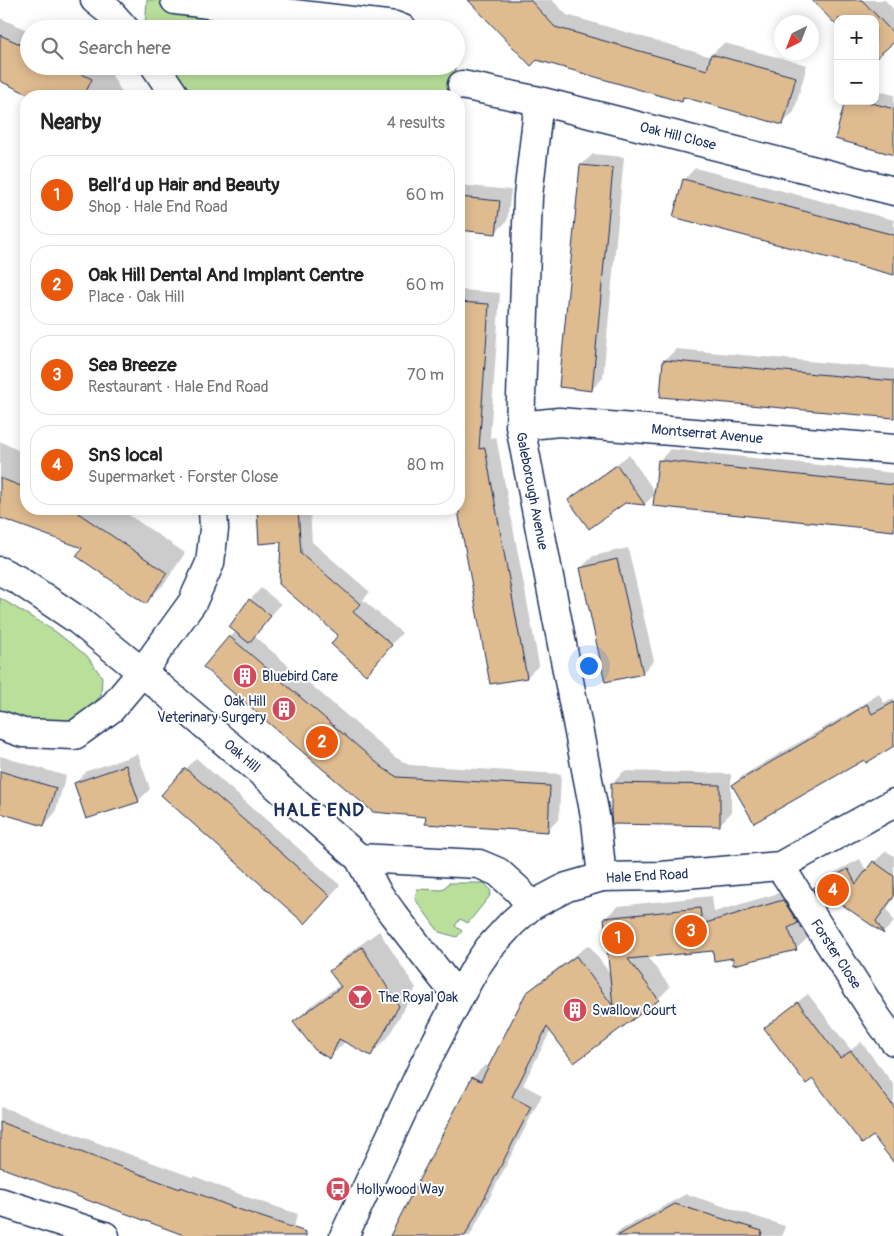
<!DOCTYPE html>
<meta charset="utf-8">
<style>
body{margin:0;font-family:Pangolin,sans-serif;background:#f6f6f6;color:#222}
.controls{position:absolute;right:15px;top:15px;display:grid;overflow:hidden;border-radius:10px;box-shadow:0 2px 12px #0003}
.controls button{width:45px;height:45px;display:grid;place-items:center;padding:0;border:0;border-bottom:1px solid #e0e0e0;background:#fff;color:#222;font:25px sans-serif}
.compass{position:absolute;left:774px;top:15px;width:45px;height:45px;border-radius:50%;background:#fff;box-shadow:0 2px 12px #0003;rotate:222deg}
.you{position:absolute;left:588px;top:665px;width:18px;height:18px;margin:-12px;border:4px solid #fff;border-radius:50%;background:#1a73e8;box-shadow:0 0 0 8px #1a73e833}
.badge{display:grid;place-items:center;width:32px;height:32px;border-radius:50%;background:#ea580c;color:#fff;font-size:16px;font-weight:700}
.pin{position:absolute;translate:-50% -50%;border:2px solid #fff;box-shadow:0 1px 5px #0006}
.list{margin:0;padding:0;list-style:none}
h2{display:flex;justify-content:space-between;align-items:center;height:65px;margin:0;padding:0 20px;font-size:21px}
h2 small{font-size:16px;font-weight:400;color:#767676}
.list li{display:grid;grid-template-columns:32px 1fr auto;gap:15px;align-items:center;box-sizing:border-box;height:80px;margin:0 10px 10px;padding:0 10px;border:1px solid #e0e0e0;border-radius:20px}
.list b{display:block;font-size:19px;white-space:nowrap}
.list p{margin:0;font-size:16px;white-space:nowrap;color:#767676}
.list em{font-size:16px;font-style:normal;color:#767676}
.icon{flex:none;width:28px;height:28px;fill:none;stroke:currentColor;stroke-width:2;stroke-linecap:round;stroke-linejoin:round}
.map{position:relative;flex:none;width:894px;height:1236px;overflow:hidden}
.search{position:absolute;background:#fff;box-shadow:0 2px 12px #0003;left:20px;top:20px;width:445px;height:55px;display:flex;align-items:center;gap:12px;box-sizing:border-box;padding:0 18px;border-radius:28px;color:#767676;font-size:19px}
.panel{position:absolute;background:#fff;box-shadow:0 2px 12px #0003;left:20px;top:90px;width:445px;height:425px;border-radius:20px}
.map>svg:first-child{display:block}
</style>
<div class="map">
<svg width="894" height="1236" viewBox="0 0 894 1236">
<rect width="100%" height="100%" fill="#fff"/>
<filter id="ink" filterUnits="userSpaceOnUse"><feTurbulence type="fractalNoise" baseFrequency=".02" numOctaves="2"/><feDisplacementMap in="SourceGraphic" scale="10" xChannelSelector="R" yChannelSelector="G"/><feConvolveMatrix kernelMatrix="1 2 1 2 8 2 1 2 1" color-interpolation-filters="sRGB"/></filter>
<g filter="url(#ink)">
<path fill="#b9df9b" stroke="#6a877c" d="M 147,0 L 175,0 L 403,29 L 145,29 Z
M 155,66 L 454,66 L 462,85 L 456,96 L 175,96 Z
M 0,598 L 56,632 L 87,656 L 102,677 L 101,695 L 88,711 L 66,724 L 14,717 L 0,713 Z
M 449,883 L 484,883 L 489,888 L 491,892 L 489,897 L 468,923 L 460,919 L 455,926 L 462,931 L 457,937 L 439,932 L 415,899 L 417,889 L 442,890 Z"/>
<path fill="#0003" d="M 470,0 L 552,0 L 567,15 L 712,57 L 712,54 L 724,43 L 807,65 L 794,112 L 783,123 L 685,96 L 681,101 Z
M 814,0 L 885,0 L 894,10 L 894,40 L 875,19 Z
M 0,18 L 29,31 L 29,66 L 101,66 L 109,70 L 124,96 L 35,96 L 0,79 Z
M 875,90 L 894,95 L 894,153 L 846,101 L 875,101 Z
M 593,154 L 624,157 L 603,378 L 592,389 L 581,165 Z
M 695,168 L 894,220 L 894,274 L 684,180 Z
M 459,185 L 511,190 L 507,221 L 496,232 L 459,228 Z
M 462,290 L 500,293 L 490,438 L 496,437 L 539,665 L 527,677 L 491,683 L 459,505 L 459,293 Z
M 676,349 L 894,369 L 894,417 L 664,361 Z
M 0,441 L 23,453 L 20,459 L 26,461 L 26,509 L 120,509 L 185,553 L 165,583 L 146,602 L 84,548 L 0,516 Z
M 670,449 L 894,473 L 894,530 L 655,494 L 645,504 L 624,502 L 570,500 L 582,489 L 629,455 L 655,492 L 659,461 Z
M 258,509 L 310,509 L 312,542 L 370,592 L 363,600 L 402,633 L 366,673 L 340,635 L 282,541 L 261,542 Z
M 628,548 L 654,661 L 642,673 L 581,568 L 593,556 Z
M 261,588 L 281,604 L 254,636 L 395,757 L 409,765 L 561,774 L 559,819 L 547,831 L 427,815 L 230,637 L 236,632 L 250,600 Z
M 879,694 L 884,703 L 894,698 L 894,745 L 864,758 L 733,785 L 745,774 L 846,715 Z
M 138,754 L 150,789 L 138,801 L 75,783 L 87,771 Z
M 0,756 L 66,776 L 55,813 L 44,825 L 0,811 Z
M 196,758 L 340,885 L 316,912 L 162,795 Z
M 624,771 L 731,774 L 731,813 L 719,825 L 613,783 Z
M 886,851 L 894,856 L 894,899 L 887,908 L 894,922 L 883,933 L 837,900 L 814,888 L 826,877 L 860,859 L 867,872 L 874,862 Z
M 796,888 L 801,918 L 809,937 L 796,949 L 734,957 L 714,949 L 647,956 L 670,987 L 658,999 L 551,1030 L 523,1085 L 542,1095 L 470,1236 L 393,1236 L 473,1077 L 485,1065 L 489,1067 L 527,994 L 540,981 L 589,945 L 611,975 L 605,918 L 618,906 L 712,896 L 714,912 Z
M 379,931 L 416,988 L 388,1037 L 371,1054 L 346,1041 L 330,1057 L 295,1022 L 312,1005 L 341,984 L 331,971 L 348,954 Z
M 808,994 L 851,1050 L 861,1042 L 894,1085 L 894,1161 L 873,1134 L 814,1078 L 766,1028 L 775,1019 Z
M 2,1107 L 125,1153 L 126,1153 L 192,1177 L 194,1176 L 244,1196 L 298,1214 L 290,1236 L 194,1236 L 0,1166 L 0,1108 Z
M 686,1194 L 785,1226 L 782,1236 L 614,1236 L 617,1232 Z"/>
<path fill="#dfbb90" stroke="#1b2f5e" d="M 468,0 L 530,0 L 555,27 L 707,70 L 711,54 L 796,77 L 783,125 L 683,97 L 682,102 L 537,60 L 531,66 Z
M 812,0 L 862,0 L 894,34 L 894,42 L 875,59 L 875,19 L 838,19 L 838,27 Z
M 0,35 L 29,48 L 29,66 L 66,66 L 92,79 L 84,96 L 32,96 L 0,81 Z
M 845,101 L 864,101 L 894,109 L 894,155 L 835,139 Z
M 580,165 L 613,168 L 592,391 L 559,387 Z
M 683,179 L 894,235 L 894,275 L 673,217 Z
M 459,197 L 500,201 L 496,234 L 459,230 Z
M 459,302 L 489,304 L 479,449 L 485,448 L 527,678 L 490,684 L 459,516 Z
M 663,360 L 894,381 L 894,418 L 660,397 Z
M 658,460 L 894,485 L 894,531 L 653,506 Z
M 617,465 L 645,505 L 625,503 L 589,529 L 568,500 Z
M 0,478 L 26,488 L 26,509 L 72,509 L 167,573 L 146,604 L 76,556 L 82,548 L 0,518 Z
M 257,509 L 298,509 L 301,553 L 360,604 L 353,612 L 392,645 L 366,675 L 331,644 L 338,635 L 279,584 L 281,542 L 259,544 Z
M 617,559 L 643,674 L 605,682 L 580,568 Z
M 249,599 L 271,616 L 249,643 L 229,627 Z
M 229,636 L 383,768 L 397,777 L 550,786 L 548,832 L 425,824 L 426,817 L 373,812 L 203,667 Z
M 894,702 L 894,746 L 866,763 L 864,760 L 754,823 L 732,785 L 832,726 L 867,704 L 872,714 Z
M 126,765 L 139,802 L 86,819 L 74,783 Z
M 185,768 L 330,896 L 305,924 L 161,795 Z
M 0,771 L 56,788 L 44,826 L 0,813 Z
M 611,783 L 720,785 L 720,826 L 612,824 L 611,816 Z
M 873,861 L 894,876 L 894,896 L 876,921 L 884,934 L 837,901 L 825,908 L 813,888 L 848,869 L 856,884 Z
M 783,900 L 798,923 L 788,928 L 797,950 L 733,965 L 733,958 L 714,961 L 713,951 L 628,959 L 659,1000 L 574,1063 L 547,1027 L 512,1097 L 531,1107 L 465,1236 L 390,1236 L 472,1077 L 481,1081 L 526,993 L 576,956 L 613,1006 L 604,918 L 700,908 L 702,924 Z
M 362,947 L 399,1006 L 371,1056 L 339,1039 L 330,1059 L 315,1050 L 293,1022 L 341,987 L 329,971 Z
M 798,1002 L 840,1058 L 851,1051 L 894,1107 L 894,1163 L 873,1136 L 862,1144 L 813,1079 L 806,1084 L 764,1028 Z
M 0,1122 L 180,1189 L 181,1187 L 232,1207 L 306,1232 L 306,1236 L 186,1236 L 95,1202 L 95,1203 L 0,1167 Z
M 675,1204 L 762,1231 L 761,1236 L 617,1236 Z"/>
<g fill="none" stroke-linecap="round" stroke-linejoin="round">
<defs>
<path id="street" d="M 95,0 L 110,12 L 125,29
M 175,0 L 395,26 L 403,29
M 155,66 L 175,96
M 462,85 L 539,101 L 894,191
M 539,101 L 528,196 L 520,426 L 596,821 L 602,877
M 520,426 L 559,422 L 894,449
M 0,571 L 18,580 L 79,621 L 142,672 L 263,774 L 359,858 L 377,892 L 393,914 L 446,982 L 462,992
M 0,725 L 23,733 L 75,735 L 111,709 L 142,672 L 192,603 L 210,563 L 214,529 L 213,509
M 359,858 L 479,864 L 498,872 L 518,890 L 531,906
M 780,866 L 878,1019 L 894,1041
M 0,1202 L 105,1236"/>
<path id="secondary" d="M 344,1236 L 423,1067 L 462,992 L 476,967 L 489,948 L 512,923 L 531,906 L 567,887 L 602,877 L 661,876 L 780,866 L 894,803"/>
</defs>
<use href="#street" stroke="#1b2f5e" stroke-width="31"/>
<use href="#secondary" stroke="#1b2f5e" stroke-width="31"/>
<use href="#street" stroke="#fff" stroke-width="28"/>
<use href="#secondary" stroke="#fff" stroke-width="28"/>
</g>
</g>
<defs>
<symbol id="building-disc" viewBox="-11 -11 22 22"><circle r="9.5" fill="#d1495b" stroke="#fff"/><path d="M-4-6H4V6H1V3H-1V6H-4ZM-2.5-4.3h1.7v1.8h-1.7ZM.8-4.3h1.7v1.8H.8ZM-2.5-1h1.7V.8h-1.7ZM.8-1h1.7V.8H.8Z" fill="#fff"/></symbol>
<symbol id="bar-disc" viewBox="-11 -11 22 22"><circle r="9.5" fill="#d1495b" stroke="#fff"/><path d="M-6-5H6L.8 .8V4.5H3.5V6h-7V4.5H-.8V.8Z" fill="#fff"/></symbol>
<symbol id="bus-disc" viewBox="-11 -11 22 22"><circle r="9.5" fill="#d1495b" stroke="#fff"/><path d="M-5-6H5V4H4V6H2V4H-2V6H-4V4H-5ZM-3.5-4V0h7V-4ZM-3.5 1.2v1.5H-2V1.2ZM2 1.2v1.5H3.5V1.2Z" fill="#fff"/></symbol>
</defs>
<g fill-rule="evenodd">
<use href="#building-disc" x="231" y="662" width="28" height="28"/>
<use href="#building-disc" x="270" y="695" width="28" height="28"/>
<use href="#bar-disc" x="346" y="983" width="28" height="28"/>
<use href="#building-disc" x="561" y="996" width="28" height="28"/>
<use href="#bus-disc" x="324" y="1175" width="28" height="28"/>
</g>
<g text-anchor="middle" dominant-baseline="central" stroke-width="4" stroke-linejoin="round" paint-order="stroke">
<g font-size="14" fill="#1b2f5e" stroke="#fff">
<text transform="translate(678 136) rotate(14)">Oak Hill Close</text>
<text transform="translate(707 434) rotate(5)">Montserrat Avenue</text>
<text transform="translate(532 491) rotate(79)">Galeborough Avenue</text>
<text transform="translate(242 756) rotate(40)">Oak Hill</text>
<text transform="translate(647 876) rotate(-3)">Hale End Road</text>
<text transform="translate(836 954) rotate(57)">Forster Close</text>
</g>
<g font-size="14" fill="#1b2f5e" stroke="#fff" text-anchor="start">
<text x="262" y="676">Bluebird Care</text>
<text x="266" y="701" text-anchor="end">Oak Hill<tspan x="266" dy="16">Veterinary Surgery</tspan></text>
<text x="378" y="997">The Royal Oak</text>
<text x="592" y="1010">Swallow Court</text>
<text x="356" y="1189">Hollywood Way</text>
</g>
<g font-size="19" font-weight="bold" letter-spacing="1" fill="#1b2f5e" stroke="#fff">
<text x="319" y="810">HALE END</text>
</g>
</g>
</svg>
<div class="controls">
<button>+</button>
<button>−</button>
</div>
<svg class="compass" viewBox="-18 -18 36 36"><path d="M0-13l5 13h-10z" fill="#e53935"/><path d="M0 13l5-13h-10z" fill="#767676"/></svg>
<div class="you"></div>
<div class="pin badge" style="left:618px;top:938px">1</div>
<div class="pin badge" style="left:322px;top:742px">2</div>
<div class="pin badge" style="left:691px;top:931px">3</div>
<div class="pin badge" style="left:833px;top:890px">4</div>
<div class="search"><svg class="icon" aria-label="search" viewBox="0 0 24 24"><circle cx="10" cy="10" r="6"/><path d="M15 15l6 6"/></svg>Search here</div>
<section class="panel">
<h2>Nearby<small>4 results</small></h2>
<ul class="list">
<li><span class="badge">1</span><div><b>Bell’d up Hair and Beauty</b><p>Shop · Hale End Road</p></div><em>60 m</em></li>
<li><span class="badge">2</span><div><b>Oak Hill Dental And Implant Centre</b><p>Place · Oak Hill</p></div><em>60 m</em></li>
<li><span class="badge">3</span><div><b>Sea Breeze</b><p>Restaurant · Hale End Road</p></div><em>70 m</em></li>
<li><span class="badge">4</span><div><b>SnS local</b><p>Supermarket · Forster Close</p></div><em>80 m</em></li>
</ul>
</section>
</div>
